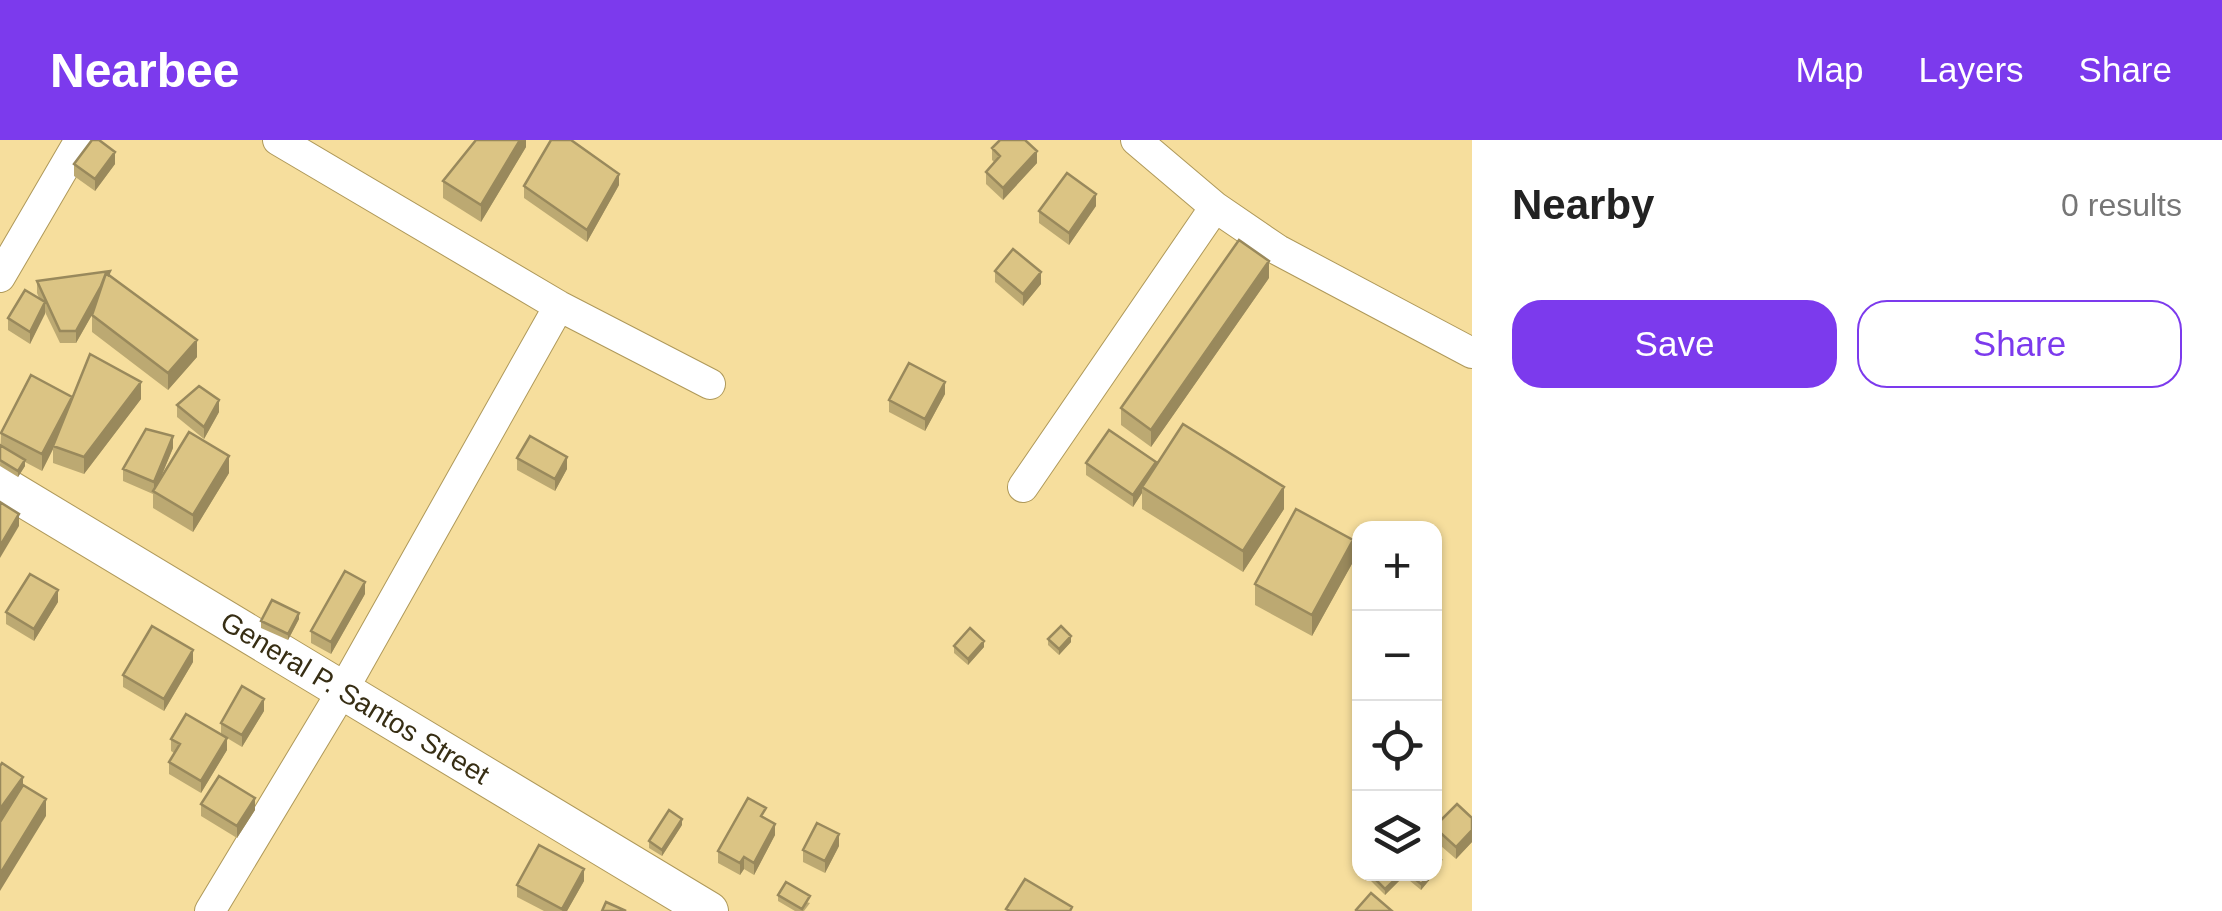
<!DOCTYPE html>
<meta charset="utf-8">
<style>
body{margin:0;font-family:Helvetica,sans-serif;background:#f2f2f2;color:#222}
.controls{position:absolute;right:30px;bottom:30px;display:grid;overflow:hidden;border-radius:20px;box-shadow:0 2px 8px #0004}
.controls button{width:90px;height:90px;display:grid;place-items:center;padding:0;border:0;border-bottom:2px solid #e0e0e0;background:#fff;color:#222;font:50px sans-serif}
.list{margin:0;padding:0;list-style:none}
h2{display:flex;justify-content:space-between;align-items:center;height:130px;margin:0;padding:0 40px;font-size:42px}
h2 small{font-size:32px;font-weight:400;color:#767676}
.actions{display:flex;gap:20px;padding:30px 40px}
.actions a{flex:1;padding:22px 0;border:2px solid #7c3aed;border-radius:30px;text-align:center;font-size:35px;color:#7c3aed}
.actions .main{background:#7c3aed;color:#fff}
.icon{flex:none;width:55px;height:55px;fill:none;stroke:currentColor;stroke-width:2;stroke-linecap:round;stroke-linejoin:round}
.map{position:relative;flex:none;width:1472px;height:771px;overflow:hidden}
header{display:flex;align-items:center;gap:60px;box-sizing:border-box;height:140px;padding:0 50px;background:#7c3aed;color:#fff}
header strong{font-size:48px}
nav{display:flex;gap:55px;margin-inline-start:auto;font-size:35px}
main{display:flex}
aside{flex:1;background:#fff}
.map>svg:first-child{display:block}
</style>
<header>
<strong>Nearbee</strong>
<nav><a>Map</a><a>Layers</a><a>Share</a></nav>
</header>
<main>
<div class="map">
<svg width="1472" height="771" viewBox="0 0 1472 771">
<rect width="100%" height="100%" fill="#f6de9d"/>
<g fill="none" stroke-linecap="round" stroke-linejoin="round">
<defs>
<path id="minor" d="M 278,0 L 559,166 L 710,244
M 1136,0 L 1215,67 L 1278,110 L 1472,213
M 0,137 L 80,0
M 1023,347 L 1215,67
M 210,771 L 343,550 L 559,166"/>
<path id="tertiary" d="M 0,344 L 709,771"/>
</defs>
<use href="#minor" stroke="#af995a" stroke-width="32"/>
<use href="#tertiary" stroke="#af995a" stroke-width="40"/>
<use href="#minor" stroke="#fff" stroke-width="30"/>
<use href="#tertiary" stroke="#fff" stroke-width="38"/>
</g>
<path fill="#bca972" d="M 526,0 L 526,7 L 481,82 L 443,58 L 443,41 Z
M 992,8 L 1037,23 L 1003,60 L 986,44 L 986,32 L 994,22 L 992,20 Z
M 74,24 L 115,24 L 95,51 L 74,36 Z
M 619,45 L 587,102 L 524,58 L 524,46 Z
M 1096,66 L 1069,105 L 1039,83 L 1039,71 Z
M 995,131 L 1041,144 L 1023,166 L 995,142 Z
M 110,136 L 197,217 L 168,250 L 92,192 L 92,175 L 76,203 L 60,203 L 45,172 L 30,204 L 8,190 L 8,178 L 39,158 L 37,153 L 37,141 Z
M 1269,138 L 1151,307 L 1121,285 L 1121,268 Z
M 945,254 L 925,291 L 889,272 L 889,260 Z
M 141,259 L 84,334 L 53,323 L 53,309 L 42,331 L 25,322 L 25,326 L 18,337 L 0,326 L 1,293 L 72,260 Z
M 177,265 L 219,272 L 204,299 L 177,277 Z
M 173,308 L 159,341 L 229,333 L 193,392 L 153,368 L 153,354 L 123,341 L 123,329 Z
M 517,318 L 567,329 L 555,351 L 517,330 Z
M 1086,323 L 1156,327 L 1284,369 L 1243,432 L 1142,369 L 1142,353 L 1133,367 L 1086,335 Z
M 1353,422 L 1312,496 L 1255,465 L 1255,444 Z
M 365,454 L 331,514 L 311,503 L 311,491 Z
M 58,462 L 34,501 L 6,484 L 6,472 Z
M 299,479 L 288,500 L 261,488 L 261,481 Z
M 1048,499 L 1071,502 L 1059,515 L 1048,505 Z
M 954,506 L 984,507 L 968,525 L 954,513 Z
M 193,522 L 164,571 L 123,547 L 123,535 Z
M 264,571 L 242,607 L 227,598 L 227,610 L 201,653 L 169,634 L 169,622 L 174,613 L 171,611 L 171,599 L 221,594 L 221,583 Z
M 201,664 L 255,670 L 237,698 L 201,676 Z
M 766,678 L 775,695 L 754,735 L 744,729 L 740,735 L 718,723 L 718,711 Z
M 1472,678 L 1472,702 L 1456,719 L 1434,700 L 1434,687 Z
M 682,685 L 662,716 L 649,708 L 649,701 Z
M 839,706 L 825,733 L 803,722 L 803,710 Z
M 1441,726 L 1421,750 L 1404,736 L 1404,734 L 1434,734 Z
M 1369,734 L 1404,734 L 1404,736 L 1385,755 L 1369,739 Z
M 584,741 L 567,771 L 544,771 L 517,757 L 517,745 Z
M 778,755 L 810,763 L 804,771 L 795,771 L 778,761 Z"/>
<path fill="#99895c" d="M 520,0 L 526,0 L 526,7 L 481,82 L 481,65 Z
M 1037,11 L 1037,23 L 1003,60 L 1003,48 Z
M 115,12 L 115,24 L 95,51 L 95,39 Z
M 619,34 L 619,45 L 587,102 L 587,90 Z
M 1096,54 L 1096,66 L 1069,105 L 1069,93 Z
M 1269,121 L 1269,138 L 1151,307 L 1151,290 Z
M 110,131 L 110,143 L 76,203 L 76,191 Z
M 1041,132 L 1041,144 L 1023,166 L 1023,154 Z
M 45,162 L 45,174 L 30,204 L 30,192 Z
M 197,200 L 197,217 L 168,250 L 168,233 Z
M 141,242 L 141,259 L 84,334 L 84,317 Z
M 945,242 L 945,254 L 925,291 L 925,279 Z
M 72,257 L 72,274 L 53,306 L 53,309 L 42,331 L 42,314 Z
M 219,260 L 219,272 L 204,299 L 204,287 Z
M 173,296 L 173,308 L 154,354 L 154,342 Z
M 229,316 L 229,333 L 193,392 L 193,375 Z
M 567,317 L 567,329 L 555,351 L 555,339 Z
M 25,320 L 25,326 L 18,337 L 18,331 Z
M 1156,322 L 1156,334 L 1142,347 L 1142,353 L 1133,367 L 1133,355 Z
M 1284,347 L 1284,369 L 1243,432 L 1243,411 Z
M 19,374 L 19,386 L 0,418 L 0,406 Z
M 1353,400 L 1353,422 L 1312,496 L 1312,475 Z
M 365,442 L 365,454 L 331,514 L 331,502 Z
M 58,450 L 58,462 L 34,501 L 34,489 Z
M 299,473 L 299,479 L 288,500 L 288,494 Z
M 1071,496 L 1071,502 L 1059,515 L 1059,509 Z
M 984,501 L 984,507 L 968,525 L 968,519 Z
M 193,510 L 193,522 L 164,571 L 164,559 Z
M 264,559 L 264,571 L 242,607 L 242,595 Z
M 227,598 L 227,610 L 201,653 L 201,641 Z
M 23,637 L 23,649 L 0,681 L 0,669 Z
M 255,658 L 255,670 L 237,698 L 237,686 Z
M 46,659 L 46,676 L 0,751 L 0,734 Z
M 682,679 L 682,685 L 662,716 L 662,710 Z
M 775,684 L 775,695 L 754,735 L 754,723 Z
M 1472,690 L 1472,702 L 1456,719 L 1456,707 Z
M 839,694 L 839,706 L 825,733 L 825,721 Z
M 744,717 L 744,729 L 740,735 L 740,723 Z
M 1441,720 L 1441,726 L 1421,750 L 1421,744 L 1430,734 L 1434,734 L 1434,728 Z
M 584,729 L 584,741 L 567,771 L 562,771 Z
M 1401,734 L 1404,734 L 1404,736 L 1385,755 L 1385,749 Z"/>
<path fill="#dbc484" stroke="#99895c" stroke-width="2.5" d="M 92,0 L 99,0 L 115,12 L 95,39 L 74,24 Z
M 476,0 L 520,0 L 481,65 L 443,41 Z
M 551,0 L 571,0 L 619,34 L 587,90 L 524,46 Z
M 1000,0 L 1025,0 L 1037,11 L 1003,48 L 986,32 L 1000,16 L 992,8 Z
M 1067,33 L 1096,54 L 1069,93 L 1039,71 Z
M 1239,100 L 1269,121 L 1151,290 L 1121,268 Z
M 1013,109 L 1041,132 L 1023,154 L 995,131 Z
M 110,131 L 108,135 L 106,133 L 101,146 L 76,191 L 60,191 L 37,141 Z
M 106,133 L 197,200 L 168,233 L 92,175 Z
M 25,150 L 45,162 L 30,192 L 8,178 Z
M 90,214 L 141,242 L 84,317 L 53,306 Z
M 909,223 L 945,242 L 925,279 L 889,260 Z
M 31,235 L 72,257 L 42,314 L 1,293 Z
M 199,246 L 219,260 L 204,287 L 177,265 Z
M 1183,284 L 1284,347 L 1243,411 L 1142,347 Z
M 146,289 L 173,296 L 154,342 L 123,329 Z
M 1109,290 L 1156,322 L 1133,355 L 1086,323 Z
M 189,292 L 229,316 L 193,375 L 153,351 Z
M 530,296 L 567,317 L 555,339 L 517,318 Z
M 0,305 L 25,320 L 18,331 L 0,320 Z
M 0,362 L 19,374 L 0,406 Z
M 1296,369 L 1353,400 L 1312,475 L 1255,444 Z
M 345,431 L 365,442 L 331,502 L 311,491 Z
M 30,434 L 58,450 L 34,489 L 6,472 Z
M 272,460 L 299,473 L 288,494 L 261,481 Z
M 152,486 L 193,510 L 164,559 L 123,535 Z
M 1061,486 L 1071,496 L 1059,509 L 1048,499 Z
M 970,488 L 984,501 L 968,519 L 954,506 Z
M 242,546 L 264,559 L 242,595 L 221,583 Z
M 186,574 L 227,598 L 201,641 L 169,622 L 180,604 L 171,599 Z
M 2,623 L 23,637 L 0,669 L 0,626 Z
M 219,636 L 255,658 L 237,686 L 201,664 Z
M 23,645 L 46,659 L 0,734 L 0,682 Z
M 748,658 L 766,668 L 761,676 L 775,684 L 754,723 L 744,717 L 740,723 L 718,711 Z
M 1457,664 L 1472,678 L 1472,690 L 1456,707 L 1434,687 Z
M 669,670 L 682,679 L 662,710 L 649,701 Z
M 817,683 L 839,694 L 825,721 L 803,710 Z
M 539,705 L 584,729 L 562,769 L 517,745 Z
M 1434,714 L 1441,720 L 1434,728 Z
M 1370,734 L 1401,734 L 1385,749 Z
M 1409,734 L 1430,734 L 1421,744 Z
M 1025,739 L 1072,767 L 1070,771 L 1010,771 L 1006,769 Z
M 786,742 L 810,756 L 802,769 L 778,755 Z
M 1371,753 L 1392,771 L 1357,771 L 1356,770 Z
M 606,762 L 626,771 L 602,771 Z"/>
<g text-anchor="middle" dominant-baseline="central" stroke-width="8" stroke-linejoin="round" paint-order="stroke">
<g font-size="28" fill="#372e14" stroke="#fff">
<text transform="translate(355 558) rotate(31)">General P. Santos Street</text>
</g>
</g>
</svg>
<div class="controls">
<button>+</button>
<button>−</button>
<button><svg class="icon" aria-label="locate" viewBox="0 0 24 24"><circle cx="12" cy="12" r="6"/><path d="M12 2v4M12 18v4M2 12h4M18 12h4"/></svg></button>
<button><svg class="icon" aria-label="layers" viewBox="0 0 24 24"><path d="M12 4l9 5-9 5-9-5zM3 14l9 5 9-5"/></svg></button>
</div>
</div>
<aside>
<h2>Nearby<small>0 results</small></h2>
<ul class="list">
</ul>
<div class="actions"><a class="main">Save</a><a>Share</a></div>
</aside>
</main>
